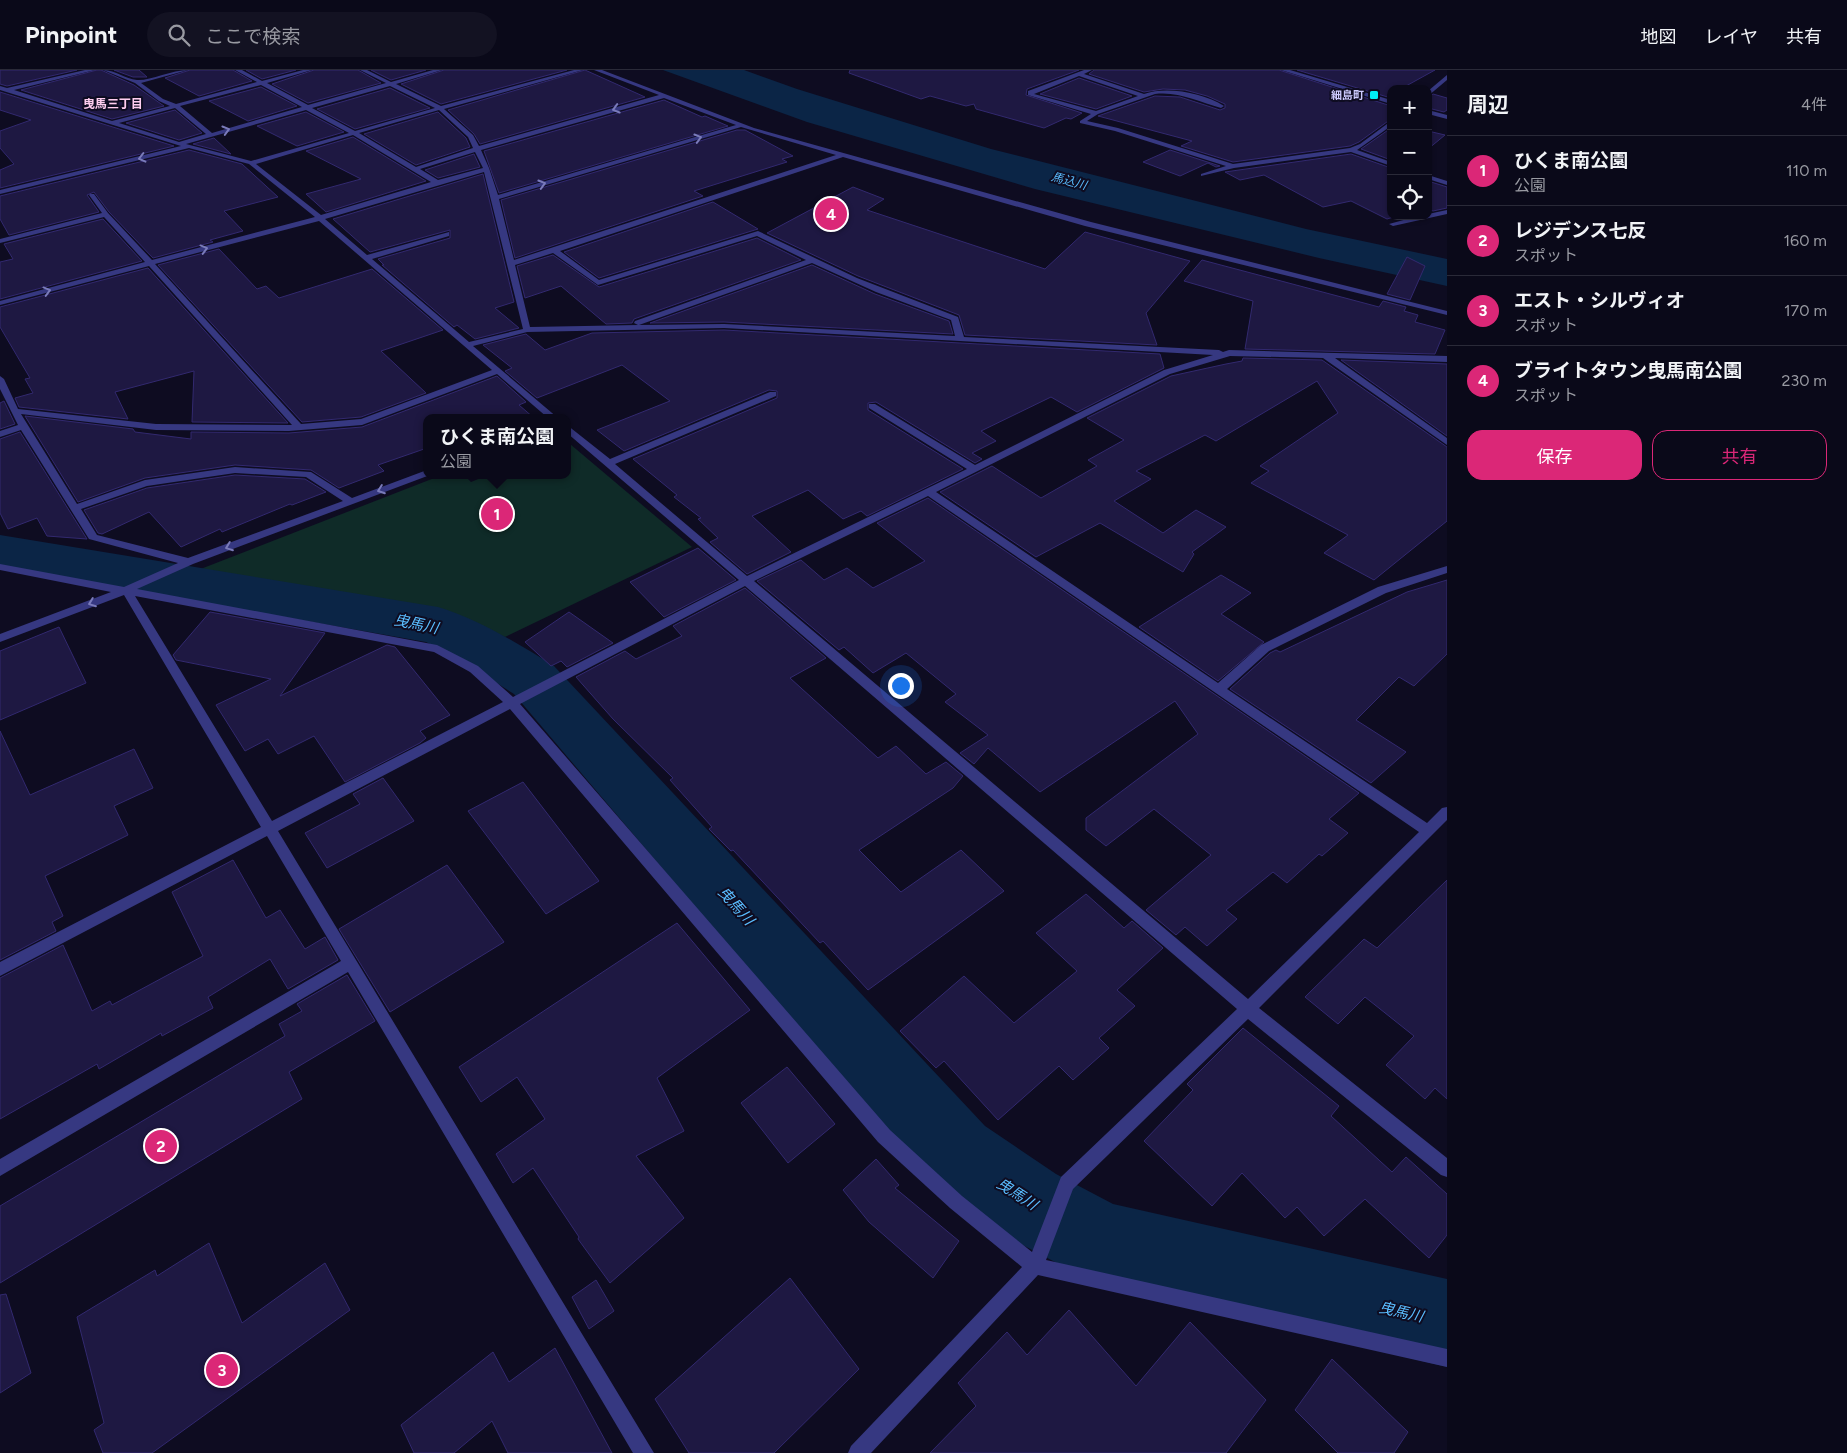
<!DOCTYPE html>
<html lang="ja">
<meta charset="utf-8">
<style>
body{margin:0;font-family:Figtree,"Noto Sans JP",sans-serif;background:#131222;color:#f1f3f6}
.controls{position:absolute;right:15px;top:15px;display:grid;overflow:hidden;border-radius:10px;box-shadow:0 1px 4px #0004}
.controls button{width:45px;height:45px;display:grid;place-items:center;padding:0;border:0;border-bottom:1px solid #2a2a38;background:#0a0919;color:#f1f3f6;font:25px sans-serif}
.you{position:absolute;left:900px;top:615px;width:18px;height:18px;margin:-12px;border:4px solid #fff;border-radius:50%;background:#1a73e8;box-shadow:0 0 0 8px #1a73e833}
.badge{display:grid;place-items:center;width:32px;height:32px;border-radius:50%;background:#db2777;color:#fff;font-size:16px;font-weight:700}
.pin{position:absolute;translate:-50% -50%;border:2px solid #fff;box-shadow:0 1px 5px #0006}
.popup{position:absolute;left:423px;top:344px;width:148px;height:65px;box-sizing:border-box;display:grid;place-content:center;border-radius:10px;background:#0a0919;filter:drop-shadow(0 1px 4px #0005);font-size:16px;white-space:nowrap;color:#999aa2}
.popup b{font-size:19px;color:#f1f3f6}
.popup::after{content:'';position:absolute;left:50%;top:100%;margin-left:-10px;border:10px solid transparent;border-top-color:#0a0919}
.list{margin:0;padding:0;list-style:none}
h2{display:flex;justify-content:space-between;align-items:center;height:65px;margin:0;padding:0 20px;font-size:21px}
h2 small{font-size:16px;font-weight:400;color:#999aa2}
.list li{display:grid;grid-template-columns:32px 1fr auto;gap:15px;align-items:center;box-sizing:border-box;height:70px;padding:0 20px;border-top:1px solid #2a2a38}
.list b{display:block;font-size:19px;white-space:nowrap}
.list p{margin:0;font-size:16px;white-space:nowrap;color:#999aa2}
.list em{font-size:16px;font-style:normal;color:#999aa2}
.actions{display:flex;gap:10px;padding:15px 20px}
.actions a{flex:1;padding:11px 0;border:1px solid #db2777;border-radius:15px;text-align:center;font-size:18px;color:#db2777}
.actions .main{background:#db2777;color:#fff}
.icon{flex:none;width:28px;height:28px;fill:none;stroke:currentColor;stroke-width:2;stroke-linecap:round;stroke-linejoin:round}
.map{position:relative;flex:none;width:1447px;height:1383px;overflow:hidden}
header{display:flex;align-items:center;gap:30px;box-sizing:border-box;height:70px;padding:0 25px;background:#0a0919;border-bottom:1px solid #2a2a38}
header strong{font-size:24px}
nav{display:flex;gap:28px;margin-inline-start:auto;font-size:18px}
.search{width:350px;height:45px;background:#131222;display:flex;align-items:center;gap:12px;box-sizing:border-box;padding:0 18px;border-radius:28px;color:#999aa2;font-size:19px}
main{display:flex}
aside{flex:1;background:#0a0919}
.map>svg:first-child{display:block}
</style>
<header>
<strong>Pinpoint</strong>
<div class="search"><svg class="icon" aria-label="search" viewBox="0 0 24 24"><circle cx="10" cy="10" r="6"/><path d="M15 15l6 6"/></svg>ここで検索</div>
<nav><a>地図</a><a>レイヤ</a><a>共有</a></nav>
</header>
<main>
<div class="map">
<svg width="1447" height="1383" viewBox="0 0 1447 1383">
<rect width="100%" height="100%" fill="#0e0c21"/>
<path fill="#0f2b28" d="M 570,374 L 692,477 L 505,567 L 473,552 L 180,507 L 442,405 L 464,405 L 471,412 L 488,405 L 567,405 L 567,375 Z"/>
<path fill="#0b2546" d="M 663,0 L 744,0 L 797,19 L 991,79 L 1306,159 L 1447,189 L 1447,216 L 1319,188 L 1035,119 L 807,52 Z"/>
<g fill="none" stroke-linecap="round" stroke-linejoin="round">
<path fill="#0b2546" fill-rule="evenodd" d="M 0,465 L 438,537 C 480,550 517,573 554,596 L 985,1056 L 1056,1104 L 1113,1134 L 1447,1209 L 1447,1297 L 1103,1215 L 1074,1202 L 998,1162 L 929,1112 L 514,624 L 461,590 L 426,572 L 0,497 Z"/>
</g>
<path fill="#1e1842" stroke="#32296f" d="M 0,0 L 77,0 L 7,16 L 0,14 Z
M 97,0 L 101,0 L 134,15 L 164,36 L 112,49 L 21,20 Z
M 114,0 L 139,0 L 147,7 L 133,7 Z
M 190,0 L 233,0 L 252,11 L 199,26 L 165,8 Z
M 246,0 L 296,0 L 262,9 Z
M 314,0 L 358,0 L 381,13 L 308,33 L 272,14 Z
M 371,0 L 426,0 L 391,10 Z
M 444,0 L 567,0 L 441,34 L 401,14 Z
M 585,0 L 645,27 L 480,74 L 474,64 L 448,40 Z
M 850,0 L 1079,0 L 1027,19 L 1026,25 L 1082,43 L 1071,49 L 1066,48 L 1044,58 L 976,39 L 974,34 L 966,36 L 930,26 L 921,29 L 849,3 Z
M 1094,0 L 1279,0 L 1391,36 L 1391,49 L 1359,72 L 1350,76 L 1233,92 L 1181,76 L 1192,71 L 1098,46 L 1155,26 L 1180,27 L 1220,40 L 1225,38 L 1225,34 L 1207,26 L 1185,20 L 1163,19 L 1144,22 L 1089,4 Z
M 1297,0 L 1435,0 L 1406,16 L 1415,19 L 1391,19 L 1391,28 Z
M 1079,8 L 1132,26 L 1096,39 L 1040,24 Z
M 261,17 L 297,36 L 248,51 L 209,31 Z
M 390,18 L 430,38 L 355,59 L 317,39 Z
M 0,22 L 174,76 L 0,118 L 0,100 L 14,94 L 0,78 L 0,61 L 31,50 L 0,40 Z
M 1433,24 L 1447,28 L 1447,40 L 1444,42 L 1428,38 L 1428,28 Z
M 664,30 L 702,47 L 705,46 L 728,56 L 499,123 L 484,81 Z
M 175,40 L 202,63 L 179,70 L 126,53 Z
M 306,42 L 344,62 L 297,76 L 257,56 Z
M 438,42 L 466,68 L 470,77 L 416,95 L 364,64 Z
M 1391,58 L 1391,90 L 1361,79 Z
M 737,60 L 745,60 L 793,86 L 782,89 L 787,92 L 694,121 L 703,126 L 515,188 L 501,130 Z
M 1428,61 L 1445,65 L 1428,79 Z
M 353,67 L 426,111 L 326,142 L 306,124 L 361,109 L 306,81 Z
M 214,68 L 231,84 L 193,74 Z
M 189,80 L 242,94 L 278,127 L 224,141 L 243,161 L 210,170 L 213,172 L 153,188 L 109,142 L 94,122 L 87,125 L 99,142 L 9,165 L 0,149 L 0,126 Z
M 1170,80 L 1220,96 L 1216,97 L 1208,93 L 1180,106 L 1143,92 Z
M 474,84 L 480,97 L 438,108 L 425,100 Z
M 1351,84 L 1391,98 L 1391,146 L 1397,146 L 1387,149 L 1351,131 L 1323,137 L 1264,105 L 1240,110 L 1225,102 Z
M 483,104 L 514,232 L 495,238 L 519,258 L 475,269 L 457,255 L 454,257 L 382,195 L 384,195 L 378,189 L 450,168 L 450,160 L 370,182 L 333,149 Z
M 1428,111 L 1447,117 L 1447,138 L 1433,141 L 1428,139 Z
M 853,117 L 884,129 L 867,140 L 1045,199 L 1085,162 L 1190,191 L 1146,243 L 1157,275 L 965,265 L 959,245 L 858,206 L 767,163 Z
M 713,132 L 758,159 L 599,208 L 564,182 Z
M 103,149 L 142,191 L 0,229 L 0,192 L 13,189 L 4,174 Z
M 757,168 L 801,190 L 634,249 L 632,253 L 606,254 L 561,216 L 525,228 L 517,196 L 553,185 L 599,217 Z
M 219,179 L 257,219 L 266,216 L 279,228 L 372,199 L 443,260 L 381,281 L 426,323 L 361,347 L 302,352 L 158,195 Z
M 1407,187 L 1425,196 L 1410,230 L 1387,224 Z
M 1202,190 L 1379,237 L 1383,231 L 1406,237 L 1404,241 L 1418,245 L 1415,252 L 1445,260 L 1435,284 L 1245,279 L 1253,231 L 1184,211 Z
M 812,195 L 875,224 L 949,251 L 953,264 L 724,252 L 650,253 Z
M 148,198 L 288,353 L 192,352 L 194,301 L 115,322 L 128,349 L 19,337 L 15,328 L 33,323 L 25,309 L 30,308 L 0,257 L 0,237 Z
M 724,260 L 1160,284 L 1164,298 L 1077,342 L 1051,327 L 981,361 L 996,371 L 972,383 L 982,389 L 975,393 L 876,332 L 868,333 L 868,340 L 963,399 L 867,446 L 861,441 L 843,449 L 808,420 L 752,446 L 791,482 L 747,504 L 710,472 L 718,468 L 698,449 L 701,448 L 674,427 L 677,425 L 633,389 L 777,328 L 777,321 L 769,320 L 624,381 L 597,360 L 670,331 L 622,295 L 537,328 L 505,301 L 512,298 L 483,275 L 526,264 L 545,280 L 592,263 Z
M 1243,288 L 1322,290 L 1447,377 L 1447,451 L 1374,510 L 1324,483 L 1348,465 L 1251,413 L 1269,401 L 1260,396 L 1338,343 L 1317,311 L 1216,371 L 1205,365 L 1136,401 L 1151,409 L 1114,431 L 1163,463 L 1196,440 L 1226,457 L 1192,482 L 1194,484 L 1183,502 L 1100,453 L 1036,487 L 940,422 L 992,396 L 1041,428 L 1097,396 L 1088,390 L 1124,370 L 1087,348 L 1171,306 L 1226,294 L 1242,291 Z
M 1341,290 L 1447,294 L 1447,366 Z
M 497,306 L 526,332 L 519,335 L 534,348 L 427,348 L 427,378 L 378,395 L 384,401 L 339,418 L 311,400 L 235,395 L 145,408 L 78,432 L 25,346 L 133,359 L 135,362 L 191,369 L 191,362 L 289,363 L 362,357 Z
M 4,331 L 15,354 L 0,359 L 0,333 Z
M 20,362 L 87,469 L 47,466 L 37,448 L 8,459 L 0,443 L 0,369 Z
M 235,405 L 305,409 L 326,422 L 292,435 L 290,434 L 222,462 L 220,459 L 181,477 L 149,442 L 102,464 L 98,463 L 84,440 L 147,418 Z
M 928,428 L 1359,723 L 1329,749 L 1348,763 L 1322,786 L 1319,784 L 1287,813 L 1273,802 L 1226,840 L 1237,849 L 1207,876 L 1185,857 L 1176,865 L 1146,840 L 1211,785 L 1154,739 L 1106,776 L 1086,760 L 1086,748 L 1198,664 L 1175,631 L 1040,722 L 988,678 L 974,694 L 960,683 L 988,665 L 945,632 L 956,624 L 906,583 L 873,603 L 844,577 L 839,580 L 757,511 L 801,490 L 824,510 L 847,498 L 873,518 L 925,491 L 877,453 Z
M 698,478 L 736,510 L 664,547 L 630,512 Z
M 1221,505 L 1251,523 L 1221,544 L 1264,572 L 1218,611 L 1139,557 Z
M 1447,510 L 1447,584 L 1414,616 L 1399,607 L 1356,650 L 1406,682 L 1371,713 L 1230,619 L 1270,583 L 1276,580 L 1280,582 L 1407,522 Z
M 745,518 L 826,588 L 790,608 L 878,688 L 896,676 L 926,704 L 946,692 L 963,706 L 953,718 L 859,780 L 901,822 L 961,780 L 1004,821 L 868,920 L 823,871 L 820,873 L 733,780 L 731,781 L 709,759 L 712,757 L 670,710 L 673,708 L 613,649 L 576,607 L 625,581 L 636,589 L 682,566 L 673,556 Z
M 210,542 L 325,563 L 280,626 L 387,575 L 395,577 L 450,645 L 420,661 L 426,668 L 420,673 L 345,712 L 314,666 L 278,684 L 268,669 L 245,681 L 216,635 L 271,609 L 176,590 L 173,585 Z
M 569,542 L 613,573 L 567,597 L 561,591 L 551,596 L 525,572 Z
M 59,557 L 86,613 L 0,650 L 0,581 Z
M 0,661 L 30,725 L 134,679 L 153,718 L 114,736 L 128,765 L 45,806 L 63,846 L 52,852 L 56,861 L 0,890 Z
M 383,708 L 414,751 L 327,798 L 305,763 L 360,734 L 353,724 Z
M 523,712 L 599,811 L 546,844 L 468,741 Z
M 233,790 L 266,848 L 280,840 L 305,879 L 325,867 L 338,890 L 288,919 L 270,889 L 208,927 L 213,938 L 162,966 L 161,963 L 99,999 L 97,994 L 0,1049 L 0,908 L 63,875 L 92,941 L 110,931 L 112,935 L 203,886 L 172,822 Z
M 447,795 L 504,872 L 390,942 L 339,859 Z
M 1447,810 L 1447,1029 L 1435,1018 L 1425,1029 L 1386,995 L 1414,966 L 1365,927 L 1338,954 L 1305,927 L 1364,869 L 1377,878 Z
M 1086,824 L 1124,858 L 1132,851 L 1163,878 L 1117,920 L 1135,936 L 1099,968 L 1109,978 L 1073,1010 L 1059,996 L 998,1050 L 944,991 L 936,998 L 900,961 L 964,906 L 1014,953 L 1077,901 L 1036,863 Z
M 677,853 L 750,940 L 657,1008 L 684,1061 L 636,1086 L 684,1148 L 610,1213 L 578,1169 L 579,1167 L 533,1098 L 513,1113 L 496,1084 L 545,1049 L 517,1007 L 481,1032 L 459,997 Z
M 347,905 L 375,951 L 289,1002 L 302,1029 L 0,1213 L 0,1136 L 285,966 L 279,954 L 302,941 L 297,934 Z
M 1243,958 L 1339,1036 L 1331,1046 L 1392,1102 L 1406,1087 L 1447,1124 L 1447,1165 L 1429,1188 L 1365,1129 L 1324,1166 L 1297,1137 L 1285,1148 L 1242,1103 L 1212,1136 L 1144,1071 L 1193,1020 L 1187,1014 Z
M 787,997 L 835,1054 L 788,1093 L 741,1033 Z
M 876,1089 L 899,1115 L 895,1118 L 959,1171 L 933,1208 L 869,1152 L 843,1120 Z
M 209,1173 L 242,1253 L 325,1193 L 350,1240 L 152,1383 L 103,1383 L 94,1360 L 104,1353 L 77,1247 L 155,1200 L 157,1206 Z
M 790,1208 L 859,1299 L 774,1383 L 689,1383 L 655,1329 Z
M 596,1210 L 614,1241 L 589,1259 L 572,1227 Z
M 6,1224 L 31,1303 L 0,1323 L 0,1225 Z
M 1069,1240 L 1136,1316 L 1190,1252 L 1266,1330 L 1226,1383 L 930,1383 L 976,1336 L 958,1313 L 1007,1262 L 1027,1285 Z
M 555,1278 L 612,1383 L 508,1383 L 492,1351 L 454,1383 L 414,1383 L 401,1355 L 493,1282 L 509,1312 Z
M 1332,1289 L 1408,1362 L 1394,1383 L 1338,1383 L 1295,1340 Z"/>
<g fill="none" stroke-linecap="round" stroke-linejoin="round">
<path fill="#363881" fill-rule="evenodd" d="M 85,0 L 95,0 L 14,20 L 112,51 L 170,36 L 159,31 L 135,13 L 103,0 C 116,0 125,9 137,10 C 149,11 172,0 188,0 L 141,13 L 163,29 L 176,34 L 257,12 L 235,0 L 242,0 L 262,11 L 303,0 L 312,0 L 267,13 L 308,35 L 386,13 L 360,0 L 367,0 L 391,12 L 433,0 L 442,0 L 396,14 L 441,36 L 574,0 L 583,0 L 444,39 L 473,65 L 479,76 L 659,25 L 594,0 L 602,0 L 754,58 L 1091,152 L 1447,241 L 1447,245 L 1085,156 L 843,87 L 560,181 L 599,210 L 758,161 L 857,208 L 958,247 L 964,267 L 1219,280 L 1223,282 L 1229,280 L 1447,286 L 1447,292 L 1335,288 L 1447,368 L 1447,375 L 1323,288 L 1230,286 L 1170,304 L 936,422 L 1218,613 L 1261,575 L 1378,517 L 1447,496 L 1447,503 L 1386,523 L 1269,581 L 1227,619 L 1427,753 L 1442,738 L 1447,737 L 1447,750 L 1259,938 L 1447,1088 L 1447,1107 L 1441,1105 L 1248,949 L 1073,1119 L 1046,1190 L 1447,1279 L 1447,1297 L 1038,1205 L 871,1383 L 848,1383 L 851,1376 L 1022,1197 L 950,1138 L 878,1072 L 510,639 L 278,761 L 654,1383 L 633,1383 L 348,902 L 0,1106 L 0,1089 L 341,891 L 267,766 L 0,906 L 0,892 L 261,757 L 124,525 L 0,572 L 0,564 L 111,522 L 0,500 L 0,494 L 124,517 L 178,493 L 89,469 L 21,360 L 0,367 L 0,361 L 18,355 L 0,319 L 0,306 L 4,309 L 18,339 L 156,354 L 292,355 L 149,196 L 0,235 L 0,231 L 145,192 L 104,147 L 0,173 L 0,169 L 102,143 L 89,125 L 90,124 L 94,124 L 108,143 L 152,190 L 315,147 L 249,94 L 189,78 L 0,124 L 0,120 L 181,76 L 0,20 L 0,16 L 7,18 ZM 261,15 L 302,37 L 212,63 L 180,36 ZM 390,16 L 435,38 L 355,61 L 312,38 ZM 664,28 L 736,55 L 498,125 L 489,98 L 481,80 ZM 175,38 L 206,64 L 179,72 L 119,53 ZM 306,40 L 349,63 L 251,91 L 186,74 ZM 439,40 L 468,67 L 473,78 L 416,97 L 359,63 ZM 741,57 L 836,85 L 514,190 L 499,129 ZM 353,65 L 431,112 L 321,145 L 256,94 ZM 475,82 L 483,98 L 438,110 L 420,99 ZM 484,102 L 523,259 L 469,272 L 372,189 L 449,166 L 449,162 L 367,185 L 325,149 ZM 319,151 L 492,300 L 361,349 L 301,354 L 155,194 ZM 757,166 L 806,190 L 635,251 L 634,253 L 638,255 L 530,257 L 515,195 L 553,183 L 598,215 ZM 812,193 L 876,222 L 951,250 L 955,266 L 724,254 L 639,255 ZM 724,258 L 1213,285 L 1164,300 L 975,395 L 875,334 L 869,334 L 869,338 L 967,399 L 747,506 L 615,394 L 776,326 L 776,322 L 770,322 L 610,389 L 567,355 L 567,363 L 739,510 L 513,627 L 478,596 L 437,575 L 137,519 L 193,494 L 430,405 L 427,405 L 427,400 L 352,428 L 311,402 L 235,397 L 145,410 L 77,434 L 21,344 L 156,360 L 289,361 L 362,355 L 497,304 L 548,348 L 558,348 L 473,276 L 527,262 ZM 235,403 L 306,407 L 343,431 L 188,488 L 97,465 L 81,439 L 147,416 ZM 928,426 L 1419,762 L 1248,929 L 754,511 ZM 745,516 L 1237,939 L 1061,1107 L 1032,1182 L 962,1126 L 890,1060 L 520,634 ZM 135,526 L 434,582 L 470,602 L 503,632 L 272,751 Z
M 1084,0 L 1092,0 L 1084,4 L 1144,24 C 1167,16 1203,23 1224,36 L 1221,38 C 1199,32 1178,21 1155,24 L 1098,44 L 1087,51 L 1118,58 L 1233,94 L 1350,78 L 1360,74 L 1391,51 L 1391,56 L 1357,80 L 1391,92 L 1391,96 L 1351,82 L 1234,98 L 1201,106 L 1201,104 L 1226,96 L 1115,61 L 1080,53 L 1080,51 L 1091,44 L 1028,25 L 1028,21 ZM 1079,6 L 1138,26 L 1096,41 L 1034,24 Z
M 1447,5 L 1447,10 L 1428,26 L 1428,21 Z
M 1428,105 L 1447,111 L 1447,115 L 1428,109 Z
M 1447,140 L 1447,144 L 1393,156 L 1389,154 L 1418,146 L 1428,146 L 1428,144 Z"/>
<path fill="#363881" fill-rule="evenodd" d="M 1281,0 L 1290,0 L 1391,30 L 1391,34 Z
M 1428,40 L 1447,45 L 1447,49 L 1428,44 Z"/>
</g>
<defs><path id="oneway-chevron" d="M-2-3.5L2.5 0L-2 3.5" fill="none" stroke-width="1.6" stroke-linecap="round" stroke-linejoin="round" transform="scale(1.25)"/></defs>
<g stroke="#7a7bba">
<use href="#oneway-chevron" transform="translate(616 39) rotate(164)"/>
<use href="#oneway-chevron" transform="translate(226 60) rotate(-16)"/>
<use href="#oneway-chevron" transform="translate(698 68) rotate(-16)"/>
<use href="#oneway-chevron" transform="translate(142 88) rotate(166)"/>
<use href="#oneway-chevron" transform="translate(542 114) rotate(-16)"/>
<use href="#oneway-chevron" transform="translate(204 179) rotate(-15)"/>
<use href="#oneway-chevron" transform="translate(47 221) rotate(-15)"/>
<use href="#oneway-chevron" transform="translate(381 420) rotate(160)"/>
<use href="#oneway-chevron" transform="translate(229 477) rotate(159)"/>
<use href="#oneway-chevron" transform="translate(92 533) rotate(159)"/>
</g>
<rect fill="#00eef7" stroke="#0e0c21" stroke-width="2" x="1369" y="20" width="10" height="10" rx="2.5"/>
<g text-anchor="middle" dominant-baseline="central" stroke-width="4" stroke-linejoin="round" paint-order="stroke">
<g font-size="11" font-weight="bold" fill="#ceccff" stroke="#0e0c21" text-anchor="end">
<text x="1364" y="25">細島町</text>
</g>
<g font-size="12" font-weight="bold" fill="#ffcef0" stroke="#0e0c21">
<text x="113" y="34">曳馬三丁目</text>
</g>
<g font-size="12" font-style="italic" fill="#5abdff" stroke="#0e0c21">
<text transform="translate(1069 111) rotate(15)">馬込川</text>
</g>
<g font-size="15" font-style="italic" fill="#5abdff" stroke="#0e0c21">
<text transform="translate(416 554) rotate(12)">曳馬川</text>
<text transform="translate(736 836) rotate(48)">曳馬川</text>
<text transform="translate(1017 1124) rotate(33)">曳馬川</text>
<text transform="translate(1401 1242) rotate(13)">曳馬川</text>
</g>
</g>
</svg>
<div class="controls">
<button>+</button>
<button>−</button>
<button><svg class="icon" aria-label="locate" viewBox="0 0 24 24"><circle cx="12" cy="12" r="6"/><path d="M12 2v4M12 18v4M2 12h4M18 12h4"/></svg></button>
</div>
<div class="you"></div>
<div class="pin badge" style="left:497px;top:444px">1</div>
<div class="popup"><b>ひくま南公園</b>公園</div>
<div class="pin badge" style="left:161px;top:1076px">2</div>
<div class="pin badge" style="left:222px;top:1300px">3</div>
<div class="pin badge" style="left:831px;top:144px">4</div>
</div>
<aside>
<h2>周辺<small>4件</small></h2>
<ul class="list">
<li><span class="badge">1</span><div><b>ひくま南公園</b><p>公園</p></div><em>110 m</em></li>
<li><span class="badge">2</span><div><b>レジデンス七反</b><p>スポット</p></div><em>160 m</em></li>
<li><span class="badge">3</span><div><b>エスト・シルヴィオ</b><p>スポット</p></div><em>170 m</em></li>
<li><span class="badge">4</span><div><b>ブライトタウン曳馬南公園</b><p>スポット</p></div><em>230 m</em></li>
</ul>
<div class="actions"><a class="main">保存</a><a>共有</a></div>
</aside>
</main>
